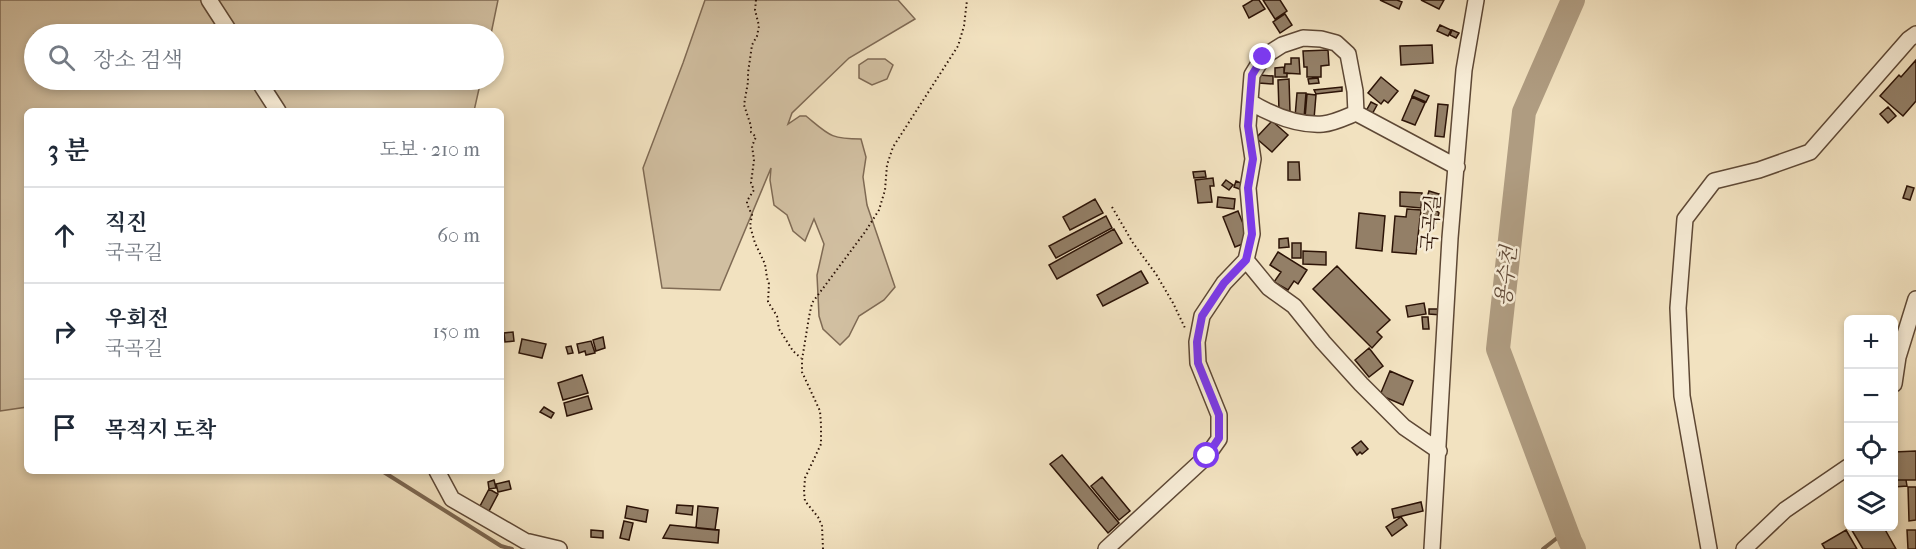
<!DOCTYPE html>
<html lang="ko">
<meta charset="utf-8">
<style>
body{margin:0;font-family:"IM FELL French Canon","Noto Serif KR",serif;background:#f2f2f3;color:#1f2937}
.controls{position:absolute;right:18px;bottom:18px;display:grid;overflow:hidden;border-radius:9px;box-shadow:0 3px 9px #0003}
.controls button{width:54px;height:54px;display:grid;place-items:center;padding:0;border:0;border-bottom:2px solid #e0e1e3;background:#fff;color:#1f2937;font:30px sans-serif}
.stop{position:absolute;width:18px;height:18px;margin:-14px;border:4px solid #7c3aed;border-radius:50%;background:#fff}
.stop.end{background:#7c3aed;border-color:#fff;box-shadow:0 2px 6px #0008}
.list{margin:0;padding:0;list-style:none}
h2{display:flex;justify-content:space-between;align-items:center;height:78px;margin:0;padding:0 24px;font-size:26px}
h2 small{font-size:20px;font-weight:400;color:#747a83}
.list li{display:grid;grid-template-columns:39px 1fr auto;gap:18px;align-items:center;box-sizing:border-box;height:96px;padding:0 24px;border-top:2px solid #e0e1e3}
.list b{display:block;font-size:22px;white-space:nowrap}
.list p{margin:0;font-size:20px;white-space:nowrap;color:#747a83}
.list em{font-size:20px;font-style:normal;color:#747a83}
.icon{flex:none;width:33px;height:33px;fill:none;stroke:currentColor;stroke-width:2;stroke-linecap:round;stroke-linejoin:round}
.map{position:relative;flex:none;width:1916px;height:549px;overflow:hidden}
.search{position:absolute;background:#fff;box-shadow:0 3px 9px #0003;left:24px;top:24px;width:480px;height:66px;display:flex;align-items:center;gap:15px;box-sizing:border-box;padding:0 21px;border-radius:33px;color:#747a83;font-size:22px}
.panel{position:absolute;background:#fff;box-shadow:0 3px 9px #0003;left:24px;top:108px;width:480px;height:366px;border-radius:9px}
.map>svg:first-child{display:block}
</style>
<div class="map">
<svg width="1916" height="549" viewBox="0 0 1916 549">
<rect width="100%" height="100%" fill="#f2e2c0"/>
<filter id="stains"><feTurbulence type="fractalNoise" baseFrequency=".00333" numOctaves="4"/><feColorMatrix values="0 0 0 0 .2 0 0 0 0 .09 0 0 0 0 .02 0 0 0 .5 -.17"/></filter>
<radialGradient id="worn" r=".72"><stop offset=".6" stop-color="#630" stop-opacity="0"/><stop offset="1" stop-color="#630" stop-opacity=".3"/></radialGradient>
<path fill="#d1bfa1" stroke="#7f6a54" stroke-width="1.5" d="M 0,0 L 498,0 L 491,34 L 34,34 L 34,80 L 481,80 L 474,111 L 27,111 L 27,407 L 0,411 Z
M 705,0 L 898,0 L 915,19 L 849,58 L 792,113 L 788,124 L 800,116 L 806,116 C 829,135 830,139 861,139 L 866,157 L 863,177 L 867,205 L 895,287 L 884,300 L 859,316 L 849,336 L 840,345 L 823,329 L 819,316 L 817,275 L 824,244 L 814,219 L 805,241 L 793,231 L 787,215 L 774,205 L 770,180 L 771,168 L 720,290 L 662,288 L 643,168 L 683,63 Z
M 868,59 L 885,59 L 893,65 L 887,79 L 872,85 L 859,78 L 859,65 Z"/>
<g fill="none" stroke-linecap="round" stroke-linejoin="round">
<path stroke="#7b6650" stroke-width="4" d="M 382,471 L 501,546 L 512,549
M 1543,549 L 1566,531"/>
<path stroke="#af9c81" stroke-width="24" d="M 1573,0 L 1524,112 L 1498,349 L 1570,541 L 1574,549"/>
</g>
<path fill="#937f67" stroke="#2d1407" stroke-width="1.5" d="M 1253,0 L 1259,0 L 1265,9 L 1249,18 L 1243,6 Z
M 1263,0 L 1280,0 L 1287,11 L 1275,19 Z
M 1380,0 L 1397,0 L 1402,2 L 1399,9 Z
M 1421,0 L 1444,0 L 1439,9 Z
M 1285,14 L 1292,25 L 1280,33 L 1273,22 Z
M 1440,25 L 1451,30 L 1448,36 L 1437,31 Z
M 1452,30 L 1459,33 L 1456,38 L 1450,35 Z
M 1432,45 L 1433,63 L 1401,65 L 1400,46 Z
M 1328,50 L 1329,65 L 1321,66 L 1321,77 L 1307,77 L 1307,67 L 1304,67 L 1303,51 Z
M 1291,58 L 1299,58 L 1300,74 L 1284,73 L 1285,64 L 1291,64 Z
M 1916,60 L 1916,101 L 1903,116 L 1880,96 L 1899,75 L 1901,77 Z
M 1284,67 L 1284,73 L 1287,73 L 1287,77 L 1275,77 L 1275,68 Z
M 1259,75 L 1273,76 L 1273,84 L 1259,83 Z
M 1381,77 L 1398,91 L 1388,103 L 1384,100 L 1381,104 L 1368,93 Z
M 1318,78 L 1319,83 L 1309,84 L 1308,79 Z
M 1289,79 L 1290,111 L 1279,111 L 1278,80 Z
M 1342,87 L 1342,91 L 1316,94 L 1314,90 Z
M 1415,90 L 1429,96 L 1426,102 L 1412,96 Z
M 1297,93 L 1306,93 L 1304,118 L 1295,117 Z
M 1307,94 L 1316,95 L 1314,119 L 1305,118 Z
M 1412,97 L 1425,103 L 1415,125 L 1402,120 Z
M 1371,102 L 1377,105 L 1371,116 L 1365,113 Z
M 1438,104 L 1448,105 L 1444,137 L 1435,136 Z
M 1888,107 L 1896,116 L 1888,123 L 1880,114 Z
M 1272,121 L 1288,135 L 1272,152 L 1256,138 Z
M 1288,162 L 1299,162 L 1300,180 L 1288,180 Z
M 1205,171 L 1206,177 L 1194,178 L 1193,172 Z
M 1213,178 L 1214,186 L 1210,186 L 1212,202 L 1198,203 L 1195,180 Z
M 1226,180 L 1233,185 L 1229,190 L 1222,185 Z
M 1236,181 L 1248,186 L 1245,191 L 1234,187 Z
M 1907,186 L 1914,188 L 1910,200 L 1903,198 Z
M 1429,191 L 1439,194 L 1435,207 L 1425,204 Z
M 1400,192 L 1422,193 L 1421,208 L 1400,206 Z
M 1218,197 L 1235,199 L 1234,209 L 1217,207 Z
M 1095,199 L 1103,213 L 1070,230 L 1063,217 Z
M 1426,207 L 1435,209 L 1439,213 L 1436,223 L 1422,219 Z
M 1407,209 L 1421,210 L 1416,254 L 1392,252 L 1395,216 L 1406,217 Z
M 1238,211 L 1250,241 L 1235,247 L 1223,217 Z
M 1359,213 L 1385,216 L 1382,251 L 1356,248 Z
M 1106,216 L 1112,228 L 1056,258 L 1049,246 Z
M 1114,229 L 1122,243 L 1057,279 L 1049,265 Z
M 1288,238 L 1289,247 L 1279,248 L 1279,239 Z
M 1292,243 L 1301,243 L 1301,258 L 1292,258 Z
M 1303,251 L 1326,252 L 1326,265 L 1303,264 Z
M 1278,252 L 1307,270 L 1298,284 L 1294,281 L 1288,290 L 1274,282 L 1281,272 L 1270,265 Z
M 1337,266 L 1390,320 L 1377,332 L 1382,337 L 1372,348 L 1313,289 Z
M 1141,271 L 1148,283 L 1103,306 L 1097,295 Z
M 1424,303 L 1426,314 L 1408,317 L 1406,306 Z
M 1429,309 L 1441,309 L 1441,315 L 1429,314 Z
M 1422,317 L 1428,317 L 1429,329 L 1423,329 Z
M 513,332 L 514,341 L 505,342 L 504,333 Z
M 603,337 L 605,348 L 596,351 L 593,340 Z
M 522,339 L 546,344 L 542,358 L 519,353 Z
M 591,341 L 595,353 L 586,355 L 585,351 L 579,353 L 577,344 Z
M 571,346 L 573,353 L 568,354 L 566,347 Z
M 1369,348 L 1383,366 L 1369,377 L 1355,360 Z
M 1390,371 L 1413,381 L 1403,405 L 1380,395 Z
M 582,375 L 588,393 L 563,400 L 558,383 Z
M 588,396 L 592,409 L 567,416 L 564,403 Z
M 544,407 L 554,413 L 551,418 L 540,412 Z
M 1361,441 L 1368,449 L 1362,454 L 1360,452 L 1357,455 L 1352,448 Z
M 1916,451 L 1916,480 L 1894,480 L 1894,452 Z
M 1062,455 L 1119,523 L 1108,533 L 1050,464 Z
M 1102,477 L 1130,511 L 1119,520 L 1091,486 Z
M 494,480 L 496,488 L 489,489 L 488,482 Z
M 1894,480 L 1906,480 L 1907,486 L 1894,487 Z
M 509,481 L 511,489 L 498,492 L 496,484 Z
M 1908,487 L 1916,487 L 1916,520 L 1909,521 Z
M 489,489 L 498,494 L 488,513 L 479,508 Z
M 1421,502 L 1423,511 L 1394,518 L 1392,509 Z
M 677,505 L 693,506 L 692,515 L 676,513 Z
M 627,506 L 648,510 L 646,522 L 625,518 Z
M 698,506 L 718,508 L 715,530 L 696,528 Z
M 1401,517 L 1407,525 L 1392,536 L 1386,527 Z
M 624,521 L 633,523 L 629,540 L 620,538 Z
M 670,525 L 719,530 L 718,543 L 663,538 Z
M 1851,526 L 1883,526 L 1896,549 L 1863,549 L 1850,527 Z
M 591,530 L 603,531 L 603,538 L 591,537 Z
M 1846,530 L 1857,549 L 1825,549 L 1822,544 Z
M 1907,530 L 1916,530 L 1916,549 L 1908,549 Z"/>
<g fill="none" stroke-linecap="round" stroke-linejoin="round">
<defs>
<path id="minor" d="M 209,0 L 231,34
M 258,80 L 278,111
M 1250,102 C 1272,115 1297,126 1323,124 C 1334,123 1346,117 1356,113 L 1457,167
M 1246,260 L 1269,288 L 1294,306 L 1323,342 L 1361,384 L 1404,427 L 1439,451
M 1894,384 L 1898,357 L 1916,299
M 437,471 L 452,499 L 525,541 L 559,549
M 1106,549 L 1207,456 L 1219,439 L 1219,415 L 1198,363 L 1197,342 L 1202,316 L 1224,283 L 1246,260 L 1252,234 L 1248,188 L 1253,159 L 1248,126 L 1252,75 L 1263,57 L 1282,45 L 1303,38 L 1321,39 L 1336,43 L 1348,54 L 1355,91 L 1356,113
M 1432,549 L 1450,238 L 1464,70 L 1476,0
M 1709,549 L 1682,396 L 1678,308 L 1685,219 L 1714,181 L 1759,170 L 1810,152 L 1909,39 L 1916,34
M 1744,549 L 1785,510 L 1848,467"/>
</defs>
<use href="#minor" stroke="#5e4835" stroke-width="18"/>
<path stroke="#2d1407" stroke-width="2" stroke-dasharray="1.5 3" stroke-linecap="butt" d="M 756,0 L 755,10 L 759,26 L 757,36 L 752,45 L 748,73 L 748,82 L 744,105 L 751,126 L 751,132 L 756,137 L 752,146 L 754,160 L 751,183 L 754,190 L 747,201 L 747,204 L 752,215 L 750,226 L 755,243 L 765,264 L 767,278 L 769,284 L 768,302 L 777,316 L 779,329 L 793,351 L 801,358
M 1112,207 L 1133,243 L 1156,274 L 1173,303 L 1185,328
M 823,549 L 822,526 L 818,517 L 805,501 L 804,492 L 805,478 L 821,444 L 821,425 L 820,411 L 802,372 L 802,360 L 809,317 L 812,303 L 865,232 L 879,210 L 885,190 L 887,165 L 893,147 L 958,46 L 964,26 L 967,0"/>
<use href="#minor" stroke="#f7ecd6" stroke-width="15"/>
</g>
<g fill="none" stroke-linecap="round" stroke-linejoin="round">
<path stroke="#7c3aed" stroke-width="8" d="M 1207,456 L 1219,438 L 1219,415 L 1198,363 L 1197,342 L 1202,316 L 1224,283 L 1246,260 L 1252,234 L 1248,188 L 1253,159 L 1248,126 L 1252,75 L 1263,57"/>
</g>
<g text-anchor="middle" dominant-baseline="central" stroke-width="5" stroke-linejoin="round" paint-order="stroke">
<g font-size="20" fill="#2d1407" stroke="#f7ecd6">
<text transform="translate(1431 223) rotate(-85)">국곡길</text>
</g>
<g font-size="21" font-style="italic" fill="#614a38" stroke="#f7ecd6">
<text transform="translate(1506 276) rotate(-84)">용수천</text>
</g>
</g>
<rect width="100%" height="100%" filter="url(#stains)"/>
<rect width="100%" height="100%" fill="url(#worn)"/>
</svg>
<div class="controls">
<button>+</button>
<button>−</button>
<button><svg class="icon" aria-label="locate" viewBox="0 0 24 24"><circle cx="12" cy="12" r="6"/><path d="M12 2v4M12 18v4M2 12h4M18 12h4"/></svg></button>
<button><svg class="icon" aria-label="layers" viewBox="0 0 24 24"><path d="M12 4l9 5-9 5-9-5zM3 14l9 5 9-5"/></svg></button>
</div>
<div class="stop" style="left:1207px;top:456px"></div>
<div class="stop end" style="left:1263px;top:57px"></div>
<div class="search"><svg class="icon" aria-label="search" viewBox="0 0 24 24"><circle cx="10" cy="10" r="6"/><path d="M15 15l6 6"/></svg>장소 검색</div>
<section class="panel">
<h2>3 분<small>도보 · 210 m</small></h2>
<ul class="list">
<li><svg class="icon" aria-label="ahead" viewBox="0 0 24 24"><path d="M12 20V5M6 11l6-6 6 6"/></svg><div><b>직진</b><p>국곡길</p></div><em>60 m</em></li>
<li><svg class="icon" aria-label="right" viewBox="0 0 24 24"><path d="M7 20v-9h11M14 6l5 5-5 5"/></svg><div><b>우회전</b><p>국곡길</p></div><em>150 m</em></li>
<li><svg class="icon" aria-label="arrive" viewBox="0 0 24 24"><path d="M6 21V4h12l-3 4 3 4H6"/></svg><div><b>목적지 도착</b></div></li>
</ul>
</section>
</div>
